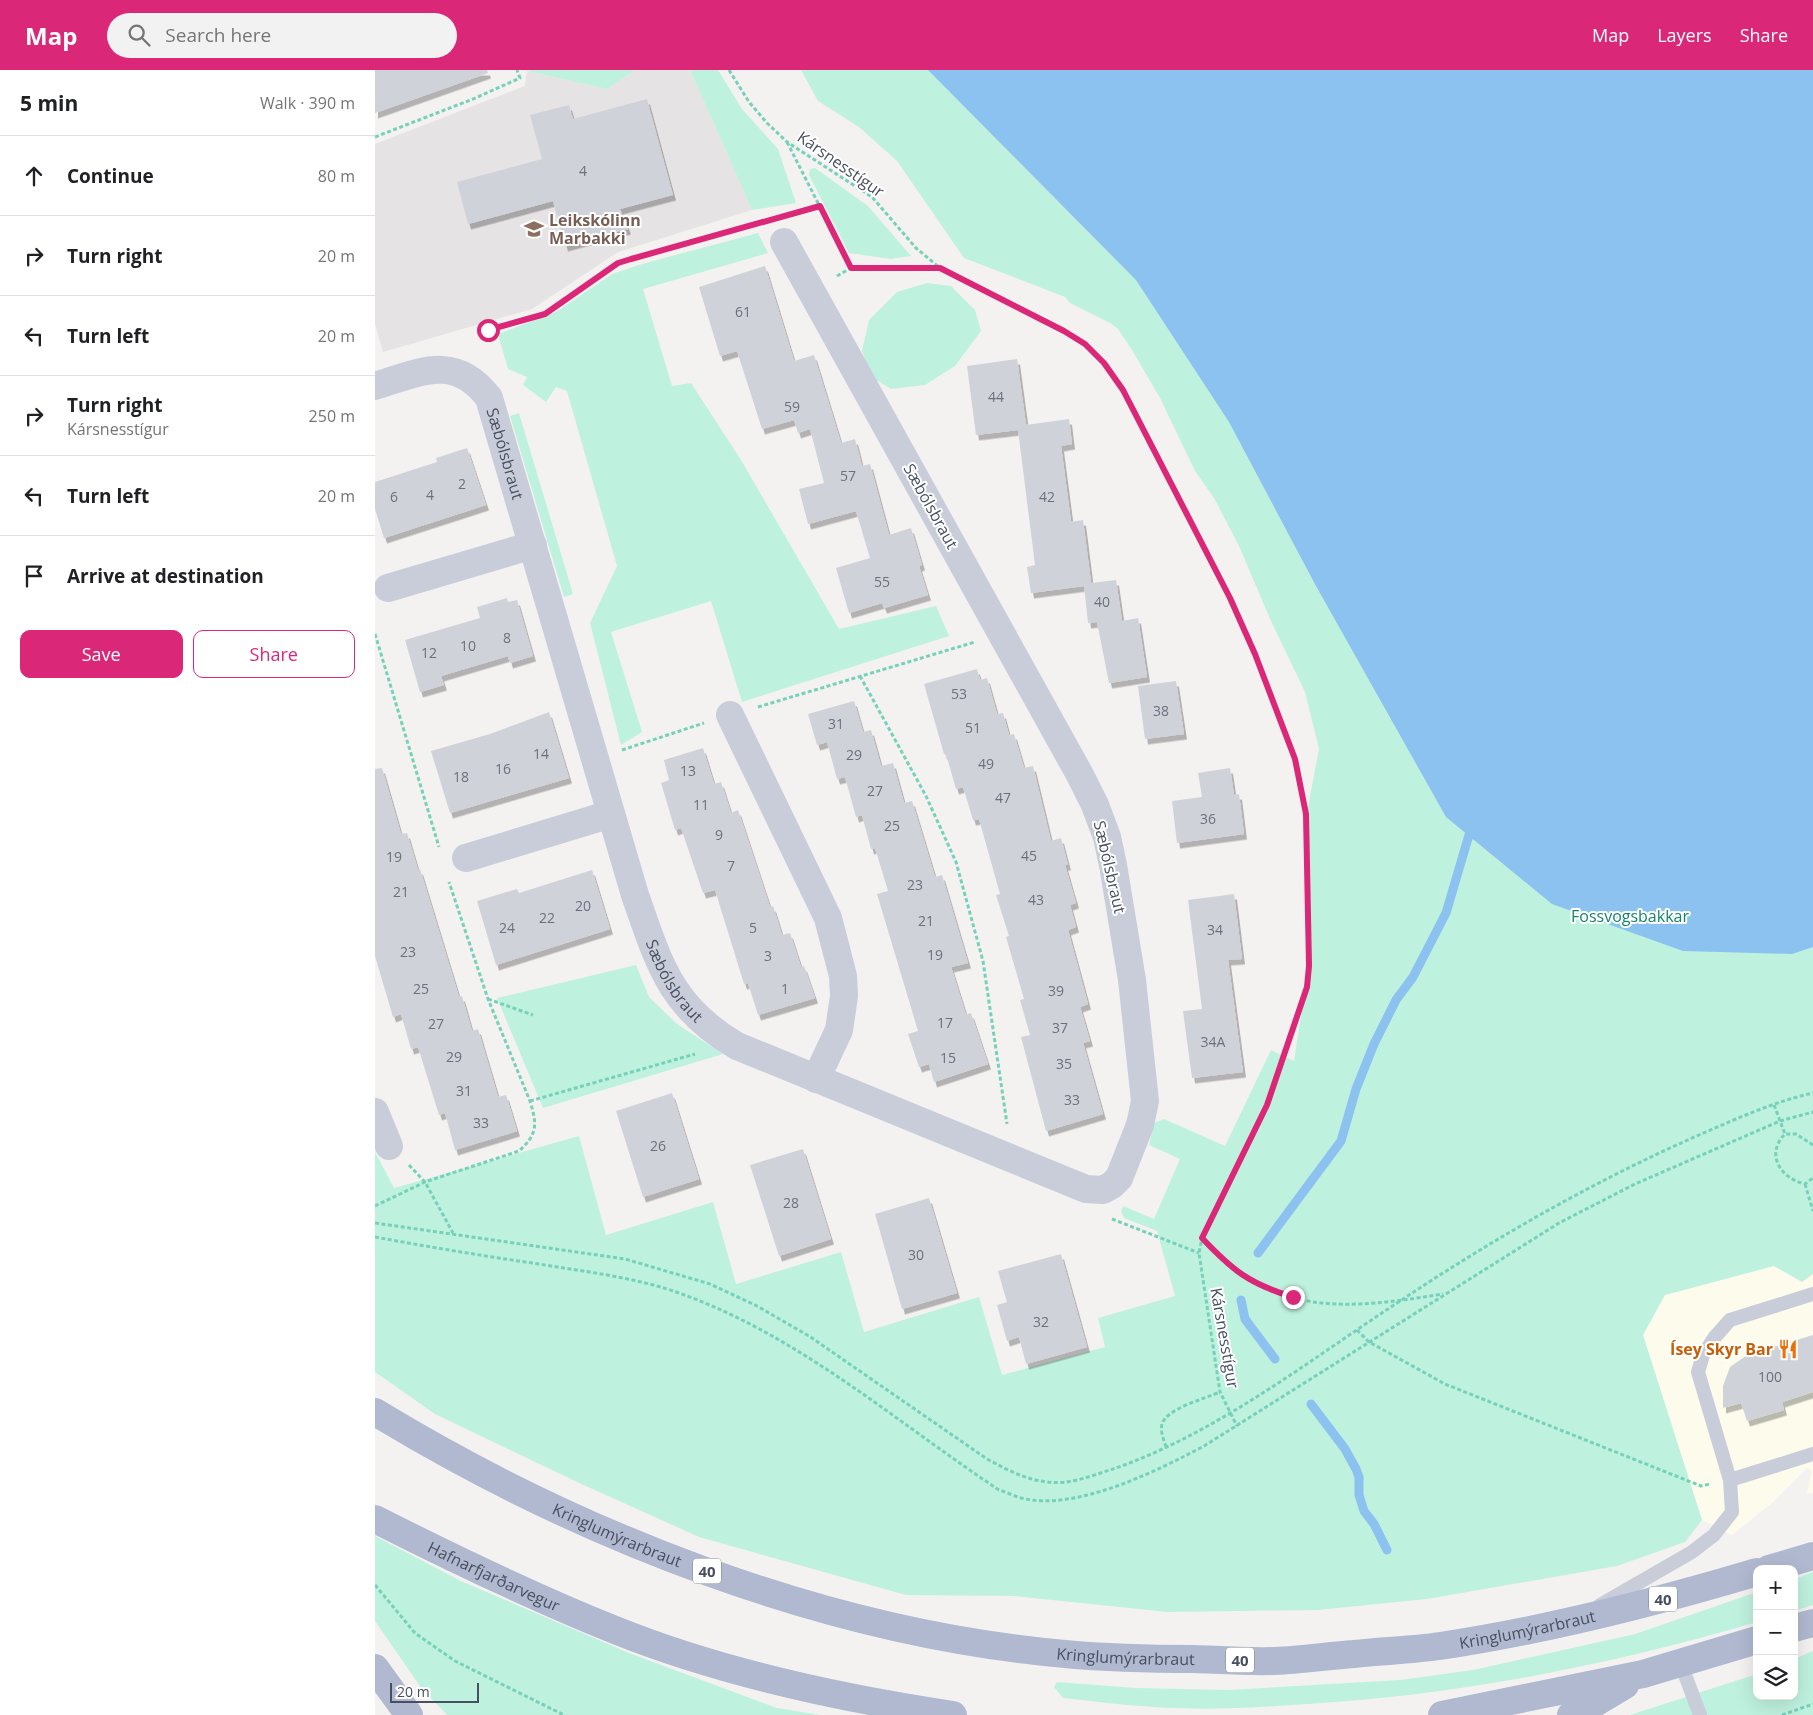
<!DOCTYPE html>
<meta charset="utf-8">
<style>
body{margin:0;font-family:"Open Sans",sans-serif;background:#f2f2f2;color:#202124}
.controls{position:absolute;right:15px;bottom:15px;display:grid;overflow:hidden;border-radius:10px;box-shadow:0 5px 20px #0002}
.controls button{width:45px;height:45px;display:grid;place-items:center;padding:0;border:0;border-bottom:1px solid #e0e0e0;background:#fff;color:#202124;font:25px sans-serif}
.scale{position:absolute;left:15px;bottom:12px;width:89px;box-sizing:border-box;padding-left:5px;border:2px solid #484f60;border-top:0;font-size:14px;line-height:18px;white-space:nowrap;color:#484f60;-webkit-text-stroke:4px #fff;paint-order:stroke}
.stop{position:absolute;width:15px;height:15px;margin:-11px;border:4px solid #db2777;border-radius:50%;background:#fff}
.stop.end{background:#db2777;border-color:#fff;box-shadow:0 1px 5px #0008}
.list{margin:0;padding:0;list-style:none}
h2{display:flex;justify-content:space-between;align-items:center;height:65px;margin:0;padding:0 20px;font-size:21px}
h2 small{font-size:16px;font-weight:400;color:#757577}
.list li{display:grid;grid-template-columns:32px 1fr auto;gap:15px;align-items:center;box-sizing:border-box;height:80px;padding:0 20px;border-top:1px solid #e0e0e0}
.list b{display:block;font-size:19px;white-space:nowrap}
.list p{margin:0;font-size:16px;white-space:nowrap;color:#757577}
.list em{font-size:16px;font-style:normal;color:#757577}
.actions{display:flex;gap:10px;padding:15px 20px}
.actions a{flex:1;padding:11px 0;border:1px solid #db2777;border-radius:10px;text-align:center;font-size:18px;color:#db2777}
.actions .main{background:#db2777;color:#fff}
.icon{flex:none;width:28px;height:28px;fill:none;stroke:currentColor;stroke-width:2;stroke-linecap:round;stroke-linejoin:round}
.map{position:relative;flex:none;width:1438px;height:1645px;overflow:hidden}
header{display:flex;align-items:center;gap:30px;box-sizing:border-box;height:70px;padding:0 25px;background:#db2777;color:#fff}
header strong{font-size:24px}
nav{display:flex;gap:28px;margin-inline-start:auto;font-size:18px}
.search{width:350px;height:45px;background:#f2f2f2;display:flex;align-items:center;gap:12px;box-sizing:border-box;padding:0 18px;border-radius:28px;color:#757577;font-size:19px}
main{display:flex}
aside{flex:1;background:#fff}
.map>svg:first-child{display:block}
</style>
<header>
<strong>Map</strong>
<div class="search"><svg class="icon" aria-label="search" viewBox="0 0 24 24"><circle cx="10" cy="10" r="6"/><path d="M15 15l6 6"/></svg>Search here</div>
<nav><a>Map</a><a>Layers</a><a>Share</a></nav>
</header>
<main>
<aside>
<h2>5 min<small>Walk · 390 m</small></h2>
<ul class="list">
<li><svg class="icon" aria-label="ahead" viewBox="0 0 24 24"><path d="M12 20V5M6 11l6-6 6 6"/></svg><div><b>Continue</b></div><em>80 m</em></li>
<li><svg class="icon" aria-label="right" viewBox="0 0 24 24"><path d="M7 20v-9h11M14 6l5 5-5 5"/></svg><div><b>Turn right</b></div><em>20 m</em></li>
<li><svg class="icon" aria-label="left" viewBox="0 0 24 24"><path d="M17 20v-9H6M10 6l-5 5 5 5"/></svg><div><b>Turn left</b></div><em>20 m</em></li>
<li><svg class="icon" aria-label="right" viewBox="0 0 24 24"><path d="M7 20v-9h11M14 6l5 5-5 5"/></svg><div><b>Turn right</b><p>Kársnesstígur</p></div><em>250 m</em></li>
<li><svg class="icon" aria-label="left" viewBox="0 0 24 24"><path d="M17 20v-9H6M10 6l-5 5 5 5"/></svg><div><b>Turn left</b></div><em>20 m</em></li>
<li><svg class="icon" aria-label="arrive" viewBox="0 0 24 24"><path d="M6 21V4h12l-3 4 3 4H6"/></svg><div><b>Arrive at destination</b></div></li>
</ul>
<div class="actions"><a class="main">Save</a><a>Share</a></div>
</aside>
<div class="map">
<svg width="1438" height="1645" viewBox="0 0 1438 1645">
<defs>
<filter id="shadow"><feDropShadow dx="3" dy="5.5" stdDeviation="0" flood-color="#0004"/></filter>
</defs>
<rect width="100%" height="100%" fill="#f4f2f1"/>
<path fill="#fdfcec" d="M 1399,1196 L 1427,1211 L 1438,1204 L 1438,1422 L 1432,1424 L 1437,1401 L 1432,1398 L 1398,1432 L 1357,1465 L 1327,1450 L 1268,1265 L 1290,1225 Z"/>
<path fill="#e5e3e3" d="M 260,0 L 315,0 L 377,140 L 243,182 L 157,239 L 8,282 L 0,254 L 0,74 L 150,16 L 152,1 L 232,19 Z"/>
<path fill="#bff1df" d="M 155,0 L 260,0 L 232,19 L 152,1 Z
M 315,0 L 343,0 L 367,39 L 403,79 L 421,133 L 377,140 Z
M 426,0 L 1380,0 L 1438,73 L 1438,1204 L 1427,1212 L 1399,1196 L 1290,1225 L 1268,1265 L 1327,1450 L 1310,1472 L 1242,1496 L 1052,1529 L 943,1540 L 793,1542 L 638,1526 L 531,1525 L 324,1467 L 202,1412 L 60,1344 L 0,1302 L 0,1082 L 19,1118 L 204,1066 L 231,1165 L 338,1132 L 361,1214 L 466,1182 L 489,1262 L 604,1227 L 627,1305 L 730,1277 L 723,1248 L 800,1226 L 782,1161 L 749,1148 L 746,1142 L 748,1136 L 779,1149 L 805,1089 L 774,1075 L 779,1053 L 789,1049 L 850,1076 L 896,980 L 919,991 L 934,893 L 932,742 L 944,679 L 930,622 L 896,551 L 864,476 L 839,428 L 820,401 L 785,328 L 757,280 L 743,259 L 735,253 L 695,233 L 690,227 L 589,188 L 522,91 L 484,57 L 443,31 Z
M 440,98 L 493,136 L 536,186 L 516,189 L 474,183 L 434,105 L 435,99 Z
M 383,163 L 393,183 L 268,219 L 297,316 L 316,313 L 366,390 L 464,559 L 561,536 L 574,566 L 367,632 L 336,531 L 236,562 L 267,662 L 246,675 L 215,553 L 242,496 L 192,321 L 181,317 L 171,332 L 148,315 L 152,307 L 133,299 L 123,264 L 181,242 L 237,204 L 267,194 Z
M 552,213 L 576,216 L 600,240 L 606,261 L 580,296 L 550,315 L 516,319 L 497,307 L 487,281 L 494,250 L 522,222 Z
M 144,343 L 198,524 L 189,527 L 135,346 Z
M 261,895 L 274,927 L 302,954 L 348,984 L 168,1038 L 122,928 Z
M 0,1466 L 86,1511 L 254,1583 L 402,1638 L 445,1645 L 72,1645 L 47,1619 L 0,1551 Z
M 1438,1502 L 1438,1535 L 1419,1541 L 1419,1509 Z
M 1382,1522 L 1382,1552 C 1235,1595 1085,1625 933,1634 C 889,1637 844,1640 801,1638 C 763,1637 725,1632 688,1628 L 679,1617 L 682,1612 L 761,1618 L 854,1620 L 1025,1610 L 1098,1600 L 1260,1564 Z
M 1438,1581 L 1438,1645 L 1255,1645 L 1382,1604 L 1382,1626 L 1419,1626 L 1419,1589 Z"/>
<path fill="#8bc2ef" d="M 553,0 L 1438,0 L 1438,877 L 1417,884 L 1308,881 L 1177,834 L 1071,747 L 941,516 L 854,352 L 761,210 Z"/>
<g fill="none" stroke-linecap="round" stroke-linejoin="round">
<path stroke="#8bc2ef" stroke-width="9" d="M 883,1183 L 966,1071 L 981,1019 L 999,974 L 1021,930 L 1038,907 L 1071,843 L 1094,765
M 866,1230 L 870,1249 L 900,1289
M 936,1334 L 970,1379 L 981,1399 L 984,1407 L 984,1425 L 989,1441 L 999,1454 L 1012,1480"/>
</g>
<path fill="#d0d2d9" filter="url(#shadow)" d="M 0,0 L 112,0 L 113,3 L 0,43 Z
M 272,29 L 298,125 L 245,139 L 253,159 L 190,176 L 178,131 L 93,154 L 82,112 L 167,89 L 155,45 L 194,35 L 198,49 Z
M 390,196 L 419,291 L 439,285 L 466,373 L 480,369 L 487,396 L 495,394 L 514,465 L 536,458 L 547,495 L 544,496 L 553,525 L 509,538 L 507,533 L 474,543 L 461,498 L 495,488 L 481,441 L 433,454 L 424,419 L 449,413 L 435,359 L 423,363 L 419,350 L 387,359 L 362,281 L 345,286 L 324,217 Z
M 642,289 L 651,355 L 694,349 L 697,374 L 686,376 L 696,452 L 708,450 L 716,513 L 741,510 L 747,551 L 763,548 L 772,607 L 734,613 L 722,552 L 713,553 L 709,516 L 656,523 L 652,497 L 660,495 L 643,360 L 601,365 L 592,296 Z
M 92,378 L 111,435 L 9,468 L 0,439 L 0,412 L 62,392 L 61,388 Z
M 132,528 L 133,532 L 142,530 L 158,586 L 135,593 L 133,586 L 66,606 L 69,615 L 45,622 L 30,570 L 105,548 L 102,537 Z
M 602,599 L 605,610 L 612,608 L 622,644 L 628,643 L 634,665 L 639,664 L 649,698 L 658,696 L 676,771 L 686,768 L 693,795 L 690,795 L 701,833 L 695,835 L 701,857 L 693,860 L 713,934 L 705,937 L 715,971 L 708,973 L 728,1044 L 671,1061 L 646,967 L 655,965 L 645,930 L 649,929 L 631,867 L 634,866 L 621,825 L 625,824 L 604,749 L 598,750 L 588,717 L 581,719 L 571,684 L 569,684 L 549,614 Z
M 801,611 L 809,664 L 770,669 L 763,616 Z
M 479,631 L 488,662 L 496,660 L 506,696 L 518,693 L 529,733 L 537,731 L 560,807 L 567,805 L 593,893 L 576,897 L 591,945 L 596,943 L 613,994 L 559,1012 L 554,994 L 544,997 L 533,964 L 543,961 L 502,824 L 513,821 L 500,778 L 496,779 L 487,745 L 481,747 L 470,707 L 462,709 L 452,672 L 442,675 L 433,644 Z
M 174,642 L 194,708 L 75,743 L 56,681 L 115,664 Z
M 328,678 L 339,714 L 346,712 L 356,743 L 363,740 L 395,837 L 398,836 L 407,865 L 415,863 L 426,897 L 429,896 L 440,928 L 383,945 L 373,913 L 369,914 L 340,820 L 328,823 L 306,758 L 300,760 L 286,713 L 294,710 L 289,690 Z
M 7,698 L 26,764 L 32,763 L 43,800 L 45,799 L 84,927 L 87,926 L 97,961 L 103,959 L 123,1027 L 131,1025 L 142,1061 L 80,1080 L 70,1043 L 64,1045 L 43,977 L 36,979 L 26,944 L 18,947 L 0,886 L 0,699 Z
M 855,698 L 859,725 L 864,724 L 869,764 L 802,773 L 797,731 L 827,727 L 823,703 Z
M 217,800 L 235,859 L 121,895 L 102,831 L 142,819 L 144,823 Z
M 859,824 L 867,889 L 853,890 L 868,1002 L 817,1008 L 808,941 L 827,939 L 813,830 Z
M 297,1023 L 324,1109 L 268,1127 L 241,1041 Z
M 428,1079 L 456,1169 L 404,1186 L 375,1095 Z
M 554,1128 L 582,1223 L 527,1239 L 500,1144 Z
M 686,1184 L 712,1277 L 651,1294 L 644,1267 L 632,1271 L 622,1235 L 632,1232 L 623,1201 Z
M 1438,1265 L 1438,1322 L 1407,1332 L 1409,1340 L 1372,1351 L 1366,1333 L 1348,1338 L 1348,1316 L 1355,1297 L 1372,1285 Z"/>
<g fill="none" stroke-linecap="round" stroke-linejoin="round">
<path stroke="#76d1ba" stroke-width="3" stroke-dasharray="4 2.5" stroke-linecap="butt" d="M 354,0 L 374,32 L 392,53 L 412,72 L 497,127 L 541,178 L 565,198 L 689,261 L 710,274 L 729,293 L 748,320 L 855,528 L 880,584 L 920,689 L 931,744 L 935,896 L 932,917 L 892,1035 L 827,1168 L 824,1183 L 845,1322 L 862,1356
M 0,67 L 98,29 L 145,8 L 142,0
M 412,72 L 476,198 L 564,198
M 420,144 L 445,136
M 462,206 L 476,198
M 113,260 L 170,243 L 243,193 L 387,153
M 0,564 L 64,777
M 485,606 L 551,726 L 581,792 L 608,891 L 632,1054
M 383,637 L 600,572
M 247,680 L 329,653
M 113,929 L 158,945
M 155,1031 L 320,984
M 1399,1035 L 1410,1064
M 1438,1075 L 1421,1064 L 1410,1064 C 1390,1084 1405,1108 1430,1114 L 1438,1108
M 34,1095 L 50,1112 L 78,1163
M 1430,1114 L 1438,1141
M 0,1136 L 50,1112 L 144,1081 C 163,1064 162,1054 155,1031 L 113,929 L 74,812
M 737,1149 L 824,1183
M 0,1153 L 250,1189 L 335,1214 L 382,1236 L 434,1266 L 612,1389 C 638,1403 661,1415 691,1412 C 707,1410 725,1403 741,1398 C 843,1362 932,1292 1022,1233 C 1118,1169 1219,1111 1324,1065 C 1361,1049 1398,1032 1438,1023
M 0,1167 C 54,1177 109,1186 164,1194 C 211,1202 259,1207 304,1223 C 423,1265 520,1351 624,1420 C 631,1422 639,1426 646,1428 C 700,1442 782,1401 829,1376 L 1184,1153 L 1260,1114 L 1405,1051 L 1438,1042
M 828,1169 C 840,1181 852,1197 867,1206 C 930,1246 998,1235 1068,1224
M 982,1260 L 994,1272 L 1070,1314 L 1326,1416 L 1335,1414
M 791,1377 C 789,1370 785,1362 787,1354 C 791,1339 831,1328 845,1322
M 0,1515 L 40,1563 L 80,1591 L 189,1645
M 1407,1645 L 1438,1634"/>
<path stroke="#c8cdd9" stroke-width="14" d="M 1355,1410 L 1438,1384
M 1225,1535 L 1317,1482 L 1339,1465 L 1357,1442 L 1355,1410 L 1323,1302 L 1328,1285 L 1339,1268 L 1355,1250 L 1438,1224
M 1306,1594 L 1325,1645"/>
<g stroke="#c8cdd9" stroke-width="28">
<path id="s1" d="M 0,316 C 45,302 80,283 114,328 L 260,825 C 284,893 295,937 362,976 L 711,1119 L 728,1120 L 737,1115 L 744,1108 L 765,1055 L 770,1031 L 757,910 L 738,795 L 732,767 L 720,735 L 705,705 L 409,172"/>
<path d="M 13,518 L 158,475"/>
<path d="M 355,645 L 453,848 L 468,906 L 469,926 L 464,960 L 441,1009"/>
<path d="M 91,788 L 236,744"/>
<path d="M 0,1042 L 14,1076"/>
</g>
<g stroke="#b0b9d0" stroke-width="28">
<path id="s2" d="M 0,1342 C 204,1466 451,1563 690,1584 C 733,1588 777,1589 820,1589 C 846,1590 873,1592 900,1591 C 926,1590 952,1586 979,1584 C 1007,1581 1037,1580 1065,1576 C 1172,1560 1278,1533 1382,1502"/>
<path id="s3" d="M 0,1449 C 79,1489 158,1527 240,1560 C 347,1603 464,1628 578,1645"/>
<path d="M 1394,1499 L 1438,1486"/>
<path d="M 1419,1558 L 1438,1553"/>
<path d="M 0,1598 L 34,1645"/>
<path d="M 1067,1645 L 1268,1604 L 1382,1570"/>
<path d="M 1196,1645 L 1205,1642 L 1250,1615"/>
</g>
</g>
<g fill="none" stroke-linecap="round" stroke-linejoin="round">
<path stroke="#db2777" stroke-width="6" d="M 113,260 L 170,244 L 243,193 L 256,189 L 445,136 L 476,198 L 565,198 L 689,261 L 710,274 L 729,293 L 748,320 L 855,528 L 880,584 L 920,689 L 931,744 L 934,896 L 932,917 L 892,1035 L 827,1168 C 858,1201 875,1214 918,1227"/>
</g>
<defs>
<symbol id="school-bare" viewBox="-9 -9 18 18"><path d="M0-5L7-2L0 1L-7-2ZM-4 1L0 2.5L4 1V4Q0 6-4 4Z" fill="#8d6e63" stroke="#fff" stroke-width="2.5" paint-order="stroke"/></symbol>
<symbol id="restaurant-bare" viewBox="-9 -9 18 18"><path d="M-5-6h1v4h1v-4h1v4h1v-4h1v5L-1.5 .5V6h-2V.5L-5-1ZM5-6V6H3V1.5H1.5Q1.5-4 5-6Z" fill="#e8710a" stroke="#fff" stroke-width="2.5" paint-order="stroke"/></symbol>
</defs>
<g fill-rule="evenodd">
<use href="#school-bare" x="145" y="145" width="28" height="28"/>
<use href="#restaurant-bare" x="1399" y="1265" width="28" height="28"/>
</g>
<g text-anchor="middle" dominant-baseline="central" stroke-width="4" stroke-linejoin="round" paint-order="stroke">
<g font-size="14" fill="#6a707e">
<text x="208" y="100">4</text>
<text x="368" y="241">61</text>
<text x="621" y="326">44</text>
<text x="417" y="336">59</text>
<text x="473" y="405">57</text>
<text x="87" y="413">2</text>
<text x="55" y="424">4</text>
<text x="19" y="426">6</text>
<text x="672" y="426">42</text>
<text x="507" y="511">55</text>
<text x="727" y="531">40</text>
<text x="132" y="567">8</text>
<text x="93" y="575">10</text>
<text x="54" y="582">12</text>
<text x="584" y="623">53</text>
<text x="786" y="640">38</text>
<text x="461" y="653">31</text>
<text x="598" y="657">51</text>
<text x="166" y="683">14</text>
<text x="479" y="684">29</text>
<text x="611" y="693">49</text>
<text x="128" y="698">16</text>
<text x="313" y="700">13</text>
<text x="86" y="706">18</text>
<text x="500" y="720">27</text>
<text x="628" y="727">47</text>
<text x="326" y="734">11</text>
<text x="833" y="748">36</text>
<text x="517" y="755">25</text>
<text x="344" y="764">9</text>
<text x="654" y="785">45</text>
<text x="19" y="786">19</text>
<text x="356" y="795">7</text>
<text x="540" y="814">23</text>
<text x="26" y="821">21</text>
<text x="661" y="829">43</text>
<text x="208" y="835">20</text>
<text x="172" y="847">22</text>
<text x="551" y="850">21</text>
<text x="132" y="857">24</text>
<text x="378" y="857">5</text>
<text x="840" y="859">34</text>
<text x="33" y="881">23</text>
<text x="560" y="884">19</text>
<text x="393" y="885">3</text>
<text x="46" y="918">25</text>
<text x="410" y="918">1</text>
<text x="681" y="920">39</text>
<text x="570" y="952">17</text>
<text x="61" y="953">27</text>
<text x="685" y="957">37</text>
<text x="838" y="971">34A</text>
<text x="79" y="986">29</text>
<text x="573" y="987">15</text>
<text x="689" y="993">35</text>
<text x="89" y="1020">31</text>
<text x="697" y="1029">33</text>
<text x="106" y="1052">33</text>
<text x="283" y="1075">26</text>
<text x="416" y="1132">28</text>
<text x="541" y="1184">30</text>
<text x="666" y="1251">32</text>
<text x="1395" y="1306">100</text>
</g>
<g fill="#fff" stroke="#7f8490" stroke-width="1">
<rect x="318" y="1488.5" width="28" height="25" rx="4"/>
<rect x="1274" y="1516.5" width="28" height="25" rx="4"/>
<rect x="851" y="1577.5" width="28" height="25" rx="4"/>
</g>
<g font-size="15" font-weight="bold" fill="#484f60">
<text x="332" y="1501">40</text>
<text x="1288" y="1529">40</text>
<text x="865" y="1590">40</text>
</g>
<g font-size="16" fill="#484f60" stroke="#fff">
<text transform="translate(466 94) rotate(35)">Kársnesstígur</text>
<text stroke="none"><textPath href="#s1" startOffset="184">Sæbólsbraut</textPath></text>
<text transform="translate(556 436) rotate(61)">Sæbólsbraut</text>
<text transform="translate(735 797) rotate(77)">Sæbólsbraut</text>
<text stroke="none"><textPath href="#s1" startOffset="739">Sæbólsbraut</textPath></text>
<text transform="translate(850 1268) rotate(80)">Kársnesstígur</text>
<text stroke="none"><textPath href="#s2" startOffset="272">Kringlumýrarbraut</textPath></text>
<text stroke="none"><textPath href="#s3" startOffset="132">Hafnarfjarðarvegur</textPath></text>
<text stroke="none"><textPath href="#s2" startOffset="1202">Kringlumýrarbraut</textPath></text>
<text stroke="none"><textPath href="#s2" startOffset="798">Kringlumýrarbraut</textPath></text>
</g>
<g font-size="16" font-weight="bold" fill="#785e54" stroke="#fff" text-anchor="start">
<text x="174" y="150">Leikskólinn<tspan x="174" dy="18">Marbakki</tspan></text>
</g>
<g font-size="16" fill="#158568" stroke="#fff">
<text x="1255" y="846">Fossvogsbakkar</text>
</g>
<g font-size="16" font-weight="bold" fill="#c56008" stroke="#fff" text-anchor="end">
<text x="1398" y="1279">Ísey Skyr Bar</text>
</g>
</g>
</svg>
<div class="controls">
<button>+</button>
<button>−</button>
<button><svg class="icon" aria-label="layers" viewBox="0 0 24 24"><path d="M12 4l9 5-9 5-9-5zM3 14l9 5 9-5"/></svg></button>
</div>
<div class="scale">20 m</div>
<div class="stop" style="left:113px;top:260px"></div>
<div class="stop end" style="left:918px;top:1227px"></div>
</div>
</main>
